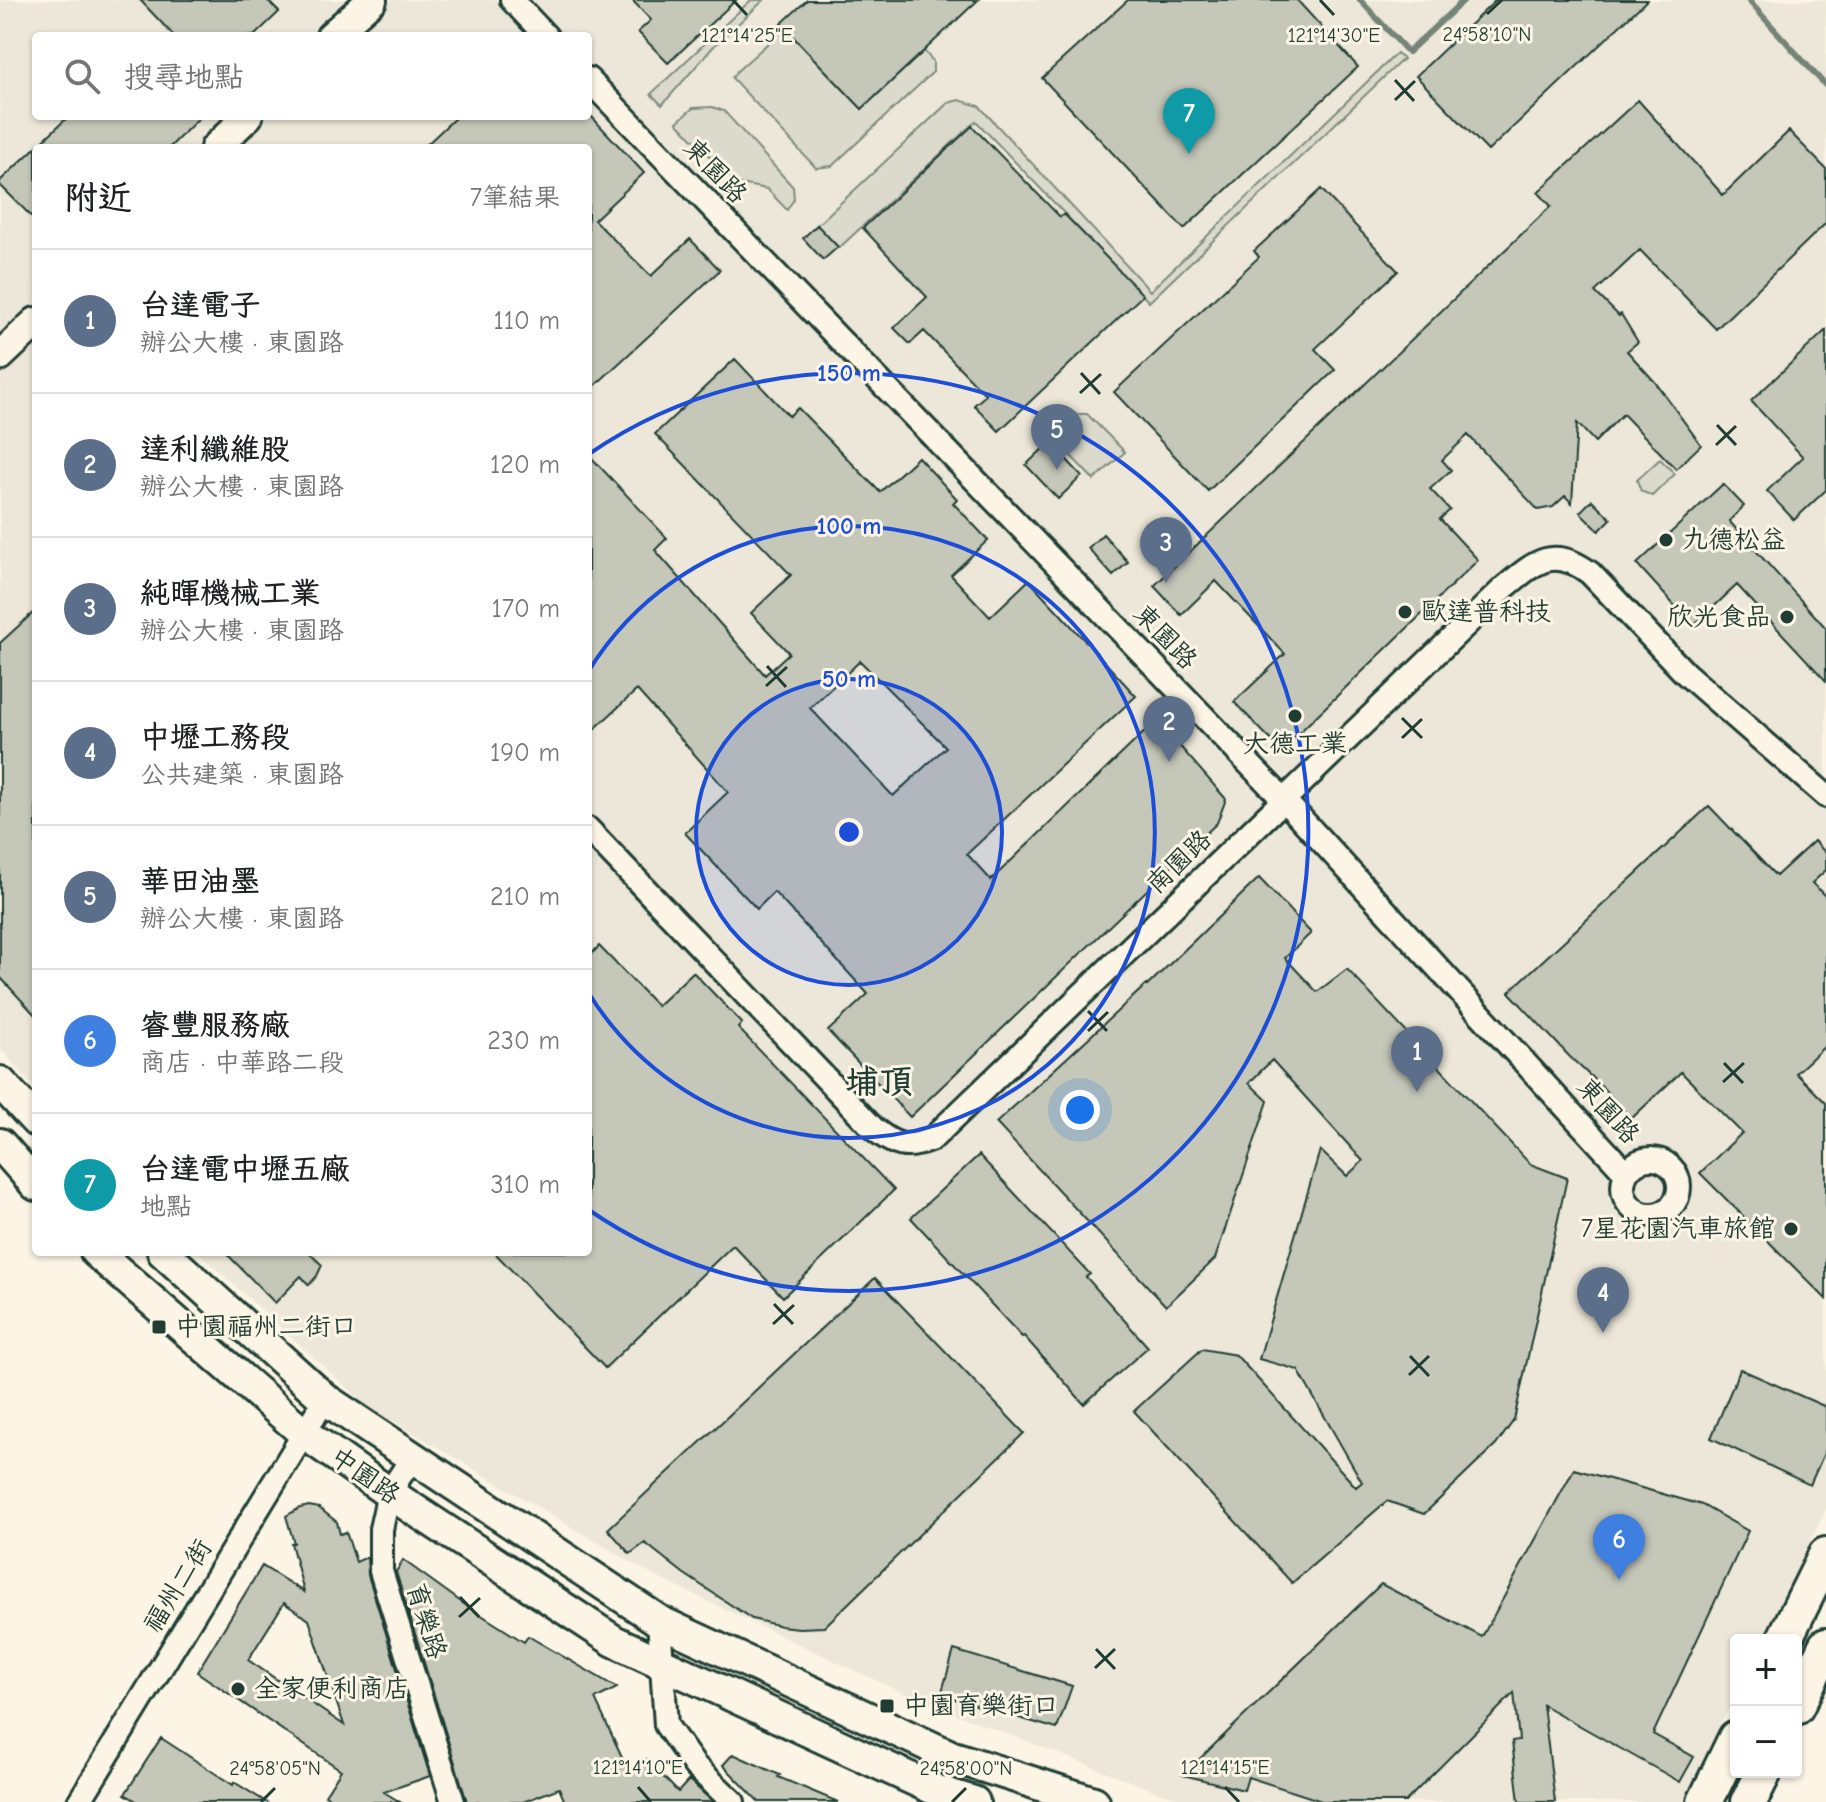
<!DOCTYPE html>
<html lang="zh-TW">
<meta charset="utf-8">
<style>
body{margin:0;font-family:"Comic Neue","LXGW WenKai TC",sans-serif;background:#f2f2f2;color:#202124}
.controls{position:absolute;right:24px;bottom:24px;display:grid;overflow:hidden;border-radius:8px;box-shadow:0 2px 6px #0004}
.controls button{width:72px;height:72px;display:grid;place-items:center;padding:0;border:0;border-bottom:2px solid #e0e0e0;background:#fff;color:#202124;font:40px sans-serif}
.you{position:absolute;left:1080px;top:1110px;width:28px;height:28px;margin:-20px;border:6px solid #fff;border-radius:50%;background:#1a73e8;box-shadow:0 0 0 12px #1a73e833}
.badge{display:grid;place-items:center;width:52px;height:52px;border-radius:50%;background:#7c3aed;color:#fff;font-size:26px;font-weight:700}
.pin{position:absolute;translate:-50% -66px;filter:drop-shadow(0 2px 4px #0008)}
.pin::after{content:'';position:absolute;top:42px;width:28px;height:24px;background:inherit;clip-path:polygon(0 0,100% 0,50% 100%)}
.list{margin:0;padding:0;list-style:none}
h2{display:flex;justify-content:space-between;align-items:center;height:104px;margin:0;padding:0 32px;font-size:34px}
h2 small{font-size:26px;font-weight:400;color:#757577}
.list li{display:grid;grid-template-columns:52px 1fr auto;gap:24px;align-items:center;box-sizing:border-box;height:144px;padding:0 32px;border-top:2px solid #e0e0e0}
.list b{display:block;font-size:30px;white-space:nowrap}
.list p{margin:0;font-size:26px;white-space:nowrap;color:#757577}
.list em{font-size:26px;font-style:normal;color:#757577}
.icon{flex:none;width:44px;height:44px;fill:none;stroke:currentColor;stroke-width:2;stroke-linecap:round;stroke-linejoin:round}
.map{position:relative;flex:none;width:1826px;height:1802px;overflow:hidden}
.search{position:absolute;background:#fff;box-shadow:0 2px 6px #0004;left:32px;top:32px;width:560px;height:88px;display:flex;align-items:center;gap:20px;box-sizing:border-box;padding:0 28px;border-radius:8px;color:#757577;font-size:30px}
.panel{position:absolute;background:#fff;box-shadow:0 2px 6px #0004;left:32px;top:144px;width:560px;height:1112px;border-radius:8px}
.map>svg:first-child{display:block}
</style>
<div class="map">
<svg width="1826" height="1802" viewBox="0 0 1826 1802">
<rect width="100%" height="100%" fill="#fcf5e5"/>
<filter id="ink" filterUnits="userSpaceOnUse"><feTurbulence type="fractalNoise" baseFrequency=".0125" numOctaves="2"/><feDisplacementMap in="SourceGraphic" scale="16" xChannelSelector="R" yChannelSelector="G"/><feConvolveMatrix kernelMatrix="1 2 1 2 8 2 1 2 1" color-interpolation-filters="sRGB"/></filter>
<g filter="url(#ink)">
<path fill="#ece7d8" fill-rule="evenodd" d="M 0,0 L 1826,0 L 1826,1509 L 1762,1640 L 1736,1640 L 1736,1693 L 1683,1802 L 1192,1802 L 1161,1793 L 911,1697 L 654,1576 L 366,1405 L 198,1252 L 588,1252 L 588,148 L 36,148 L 36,1089 L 0,1049 ZM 36,36 L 588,36 L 588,116 L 36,116 Z"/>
<path fill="#dcdacc" stroke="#7e8c80" stroke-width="2" d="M 751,0 L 764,0 L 714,46 L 662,105 L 651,94 Z
M 785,28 L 862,109 L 924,51 L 933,61 L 933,72 L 832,166 L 816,168 L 732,78 L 737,71 Z
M 1397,53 L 1403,59 L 1149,302 L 976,121 L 839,248 L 817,225 L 948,103 L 959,100 L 979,106 L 1150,291 Z
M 712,107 L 724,111 L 793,187 L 794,199 L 787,210 L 767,189 L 735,183 L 677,122 L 693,108 Z
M 1078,414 L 1087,414 L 1125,452 L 1094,480 L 1053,437 Z
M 1660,459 L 1675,474 L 1652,496 L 1641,491 L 1637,480 Z"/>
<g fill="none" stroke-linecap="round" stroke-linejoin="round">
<path stroke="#758479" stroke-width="6" d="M 1360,0 L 1408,52 L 1464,0
M 1748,0 L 1826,86"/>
</g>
<path fill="#c5c7b9" stroke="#1f3d34" stroke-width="2" fill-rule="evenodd" d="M 140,0 L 267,0 L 279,12 L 254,36 L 174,36 Z
M 632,0 L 736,0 L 668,63 L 638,32 L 651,20 Z
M 807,0 L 978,0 L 862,109 L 781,24 Z
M 1128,0 L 1297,0 L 1358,67 L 1184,229 L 1042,78 Z
M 1496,0 L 1647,0 L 1488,151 L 1416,76 Z
M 1638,100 L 1723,195 L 1789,131 L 1826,169 L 1826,223 L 1716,329 L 1640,250 L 1595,292 L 1619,316 L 1621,314 L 1638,342 L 1627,351 L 1655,382 L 1701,445 L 1676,469 L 1623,414 L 1595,442 L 1577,423 L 1572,503 L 1565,496 L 1553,507 L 1538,510 L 1468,435 L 1442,460 L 1451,470 L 1430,489 L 1450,510 L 1440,519 L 1478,560 L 1281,750 L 1234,702 L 1285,654 L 1216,581 L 1181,615 L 1154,586 L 1551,206 L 1538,192 Z
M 69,116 L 201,116 L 169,148 L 36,148 L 36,221 L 0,185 L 0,181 Z
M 457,116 L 591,116 L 644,173 L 594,220 L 651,276 L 690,239 L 720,270 L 588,392 L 588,148 L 423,148 Z
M 972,126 L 1060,217 L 1064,214 L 1143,295 L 999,431 L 974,405 L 986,395 L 924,331 L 910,344 L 894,328 L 927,297 L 863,228 Z
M 1321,189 L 1398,271 L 1315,349 L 1335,370 L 1208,491 L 1114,392 L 1259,257 L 1254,251 Z
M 817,225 L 838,247 L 823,260 L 803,238 Z
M 1826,330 L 1826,490 L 1794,520 L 1767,491 L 1803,457 L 1751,401 Z
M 735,359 L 789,416 L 798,408 L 880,492 L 918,457 L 957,499 L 953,503 L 988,540 L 951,575 L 990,617 L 1029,580 L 1136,696 L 967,854 L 991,880 L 1157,720 L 1226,799 L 1217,823 L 910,1117 L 828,1031 L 868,994 L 774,892 L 757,909 L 685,833 L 728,792 L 637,690 L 588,735 L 588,454 L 667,538 L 655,550 L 765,675 L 789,653 L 751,613 L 791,575 L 655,434 ZM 860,661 L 946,747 L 893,796 L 810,708 Z
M 1050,442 L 1082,476 L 1058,499 L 1026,465 Z
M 1723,484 L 1744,506 L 1729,521 L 1826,628 L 1826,681 L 1737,585 L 1693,626 L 1637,564 Z
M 1592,500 L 1611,519 L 1599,531 L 1580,512 Z
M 1103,534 L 1128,562 L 1113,576 L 1088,548 Z
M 36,610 L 36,1016 L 0,977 L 0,643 Z
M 1709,806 L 1776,876 L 1814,841 L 1826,853 L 1826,870 L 1812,883 L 1826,897 L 1826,1045 L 1796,1073 L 1826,1103 L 1826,1299 L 1700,1173 L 1742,1133 L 1681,1072 L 1631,1119 L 1604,1089 L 1569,1056 L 1509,992 Z
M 1259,878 L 1311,933 L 1285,958 L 1317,992 L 1347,969 L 1530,1164 L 1567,1178 L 1514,1420 L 1496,1445 L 1424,1514 L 1387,1501 L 1292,1583 L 1134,1411 L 1202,1349 L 1236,1355 L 1356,1487 L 1362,1482 L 1298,1370 L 1259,1359 L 1320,1150 L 1347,1176 L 1363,1161 L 1272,1060 L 1249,1083 L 1268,1101 L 1215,1259 L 1166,1306 L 996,1123 L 1146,985 L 1147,986 Z
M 599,946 L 657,1006 L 693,972 L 742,1023 L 738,1028 L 894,1190 L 783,1297 L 733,1245 L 605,1368 L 494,1252 L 588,1252 L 588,958 Z
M 979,1155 L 1090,1274 L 1086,1277 L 1148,1347 L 1084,1404 L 1024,1336 L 1022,1337 L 911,1218 Z
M 225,1252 L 308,1252 L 322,1265 L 317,1276 L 309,1285 L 301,1276 L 275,1303 Z
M 875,1278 L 1024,1433 L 824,1627 L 799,1628 L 781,1626 L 752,1619 L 683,1573 L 645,1543 L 630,1554 L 608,1529 Z
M 1740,1369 L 1826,1407 L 1826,1449 L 1810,1485 L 1711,1438 Z
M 1574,1469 L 1702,1505 L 1748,1531 L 1653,1734 L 1694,1757 L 1680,1782 L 1543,1705 L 1555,1802 L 1519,1802 L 1512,1741 L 1519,1740 L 1514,1693 L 1405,1802 L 1325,1802 L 1248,1777 L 1244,1790 L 1183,1775 L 1381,1584 L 1482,1637 Z
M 309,1506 L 319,1508 L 337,1522 L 340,1534 L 346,1532 L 356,1562 L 367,1557 L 368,1575 L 430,1776 L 384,1792 L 400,1802 L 336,1802 L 325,1795 L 341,1770 L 197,1672 L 262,1566 L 304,1592 L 291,1543 L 294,1543 L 286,1516 L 300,1508 ZM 284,1603 L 309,1620 L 344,1725 L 248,1660 Z
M 403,1560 L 464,1604 L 524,1642 L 528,1636 L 617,1688 L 595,1699 L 630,1774 L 646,1759 L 678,1792 L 689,1780 L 713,1802 L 565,1802 L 559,1788 L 523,1802 L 467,1802 L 396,1572 Z
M 954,1650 L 1072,1686 L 1057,1729 L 941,1695 Z
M 161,1738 L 233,1785 L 234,1782 L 266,1802 L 138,1802 L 125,1794 Z
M 733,1754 L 780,1775 L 778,1777 L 838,1802 L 759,1802 L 723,1765 Z"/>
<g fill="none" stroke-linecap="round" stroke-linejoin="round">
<defs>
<path id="minor" d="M 512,0 L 546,36
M 588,79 L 1284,800 L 1626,1173
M 588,829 L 874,1129 C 895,1146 906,1150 932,1139 L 1504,588 C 1535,562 1553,545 1590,573 L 1685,673 L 1826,796
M1623 1187a28 28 0 1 1 56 0a28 28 0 1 1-56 0Z
M 412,1458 L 389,1493 L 381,1529 L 381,1571 L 453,1802
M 659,1621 L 666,1725 L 695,1766 L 733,1802
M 79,1802 L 325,1399"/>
<path id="tertiary" d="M 331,36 L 372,0
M 215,148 L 248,116
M 0,356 L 36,322"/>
<path id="secondary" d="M 0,1082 L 36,1121
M 0,1144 L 36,1185
M 96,1252 L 305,1434 L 389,1493 L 614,1641 L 938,1791 L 974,1802
M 163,1252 L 325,1399 L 659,1621 L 953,1757 L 1094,1802"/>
<path id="primary" d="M 1784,1640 L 1826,1555
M 1796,1707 L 1826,1646
M 1705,1802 L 1736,1738
M 1749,1802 L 1764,1772"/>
</defs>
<use href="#minor" stroke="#1f3d34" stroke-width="28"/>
<use href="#tertiary" stroke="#1f3d34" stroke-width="34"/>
<use href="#secondary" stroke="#1f3d34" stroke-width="36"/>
<use href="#primary" stroke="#1f3d34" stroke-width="40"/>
<use href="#minor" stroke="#fcf5e5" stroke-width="22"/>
<use href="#tertiary" stroke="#fcf5e5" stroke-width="28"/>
<use href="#secondary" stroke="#fcf5e5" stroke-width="30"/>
<use href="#primary" stroke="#fcf5e5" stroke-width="34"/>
</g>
</g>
<path fill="none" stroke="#1f3d34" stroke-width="3" d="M 733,0 L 747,15M 1320,0 L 1334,15M 1487,14 L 1502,0M 1395,80 L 1414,101M 1395,100 L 1415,81M 1081,373 L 1100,394M 1080,393 L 1101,374M 1717,425 L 1736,445M 1716,445 L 1736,426M 767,666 L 786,687M 766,686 L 787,667M 1402,718 L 1422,738M 1402,738 L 1422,719M 1088,1011 L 1107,1031M 1088,1031 L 1108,1012M 1724,1063 L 1743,1083M 1723,1082 L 1744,1063M 774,1304 L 793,1324M 773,1324 L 794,1305M 1410,1356 L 1429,1376M 1409,1375 L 1429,1356M 460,1597 L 479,1617M 459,1617 L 480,1598M 1096,1649 L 1115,1669M 1095,1668 L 1115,1649M 638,1787 L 651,1802M 1225,1787 L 1239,1802M 261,1802 L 275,1788M 952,1802 L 966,1788"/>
<circle cx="849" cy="832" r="153" fill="#1d4ed8" fill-opacity=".12"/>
<g fill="none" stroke="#1d4ed8" stroke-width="4">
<circle cx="849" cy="832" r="153"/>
<path d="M588 672A306 306 0 1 1 588 992"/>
<path d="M589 454A459 459 0 1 1 589 1210"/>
</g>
<g fill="#1f3d34" stroke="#fcf5e5" stroke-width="3">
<circle cx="1666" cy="540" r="8"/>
<circle cx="1405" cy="612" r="8"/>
<circle cx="1787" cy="617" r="8"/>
<circle cx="1295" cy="716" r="8"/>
<circle cx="1791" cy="1229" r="8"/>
<rect x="151" y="1319" width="16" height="16" rx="4"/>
<circle cx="238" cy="1689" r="8"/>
<rect x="879" y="1698" width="16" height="16" rx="4"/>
</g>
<g text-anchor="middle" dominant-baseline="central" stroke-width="6" stroke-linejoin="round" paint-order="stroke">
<g font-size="26" fill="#1f3d34" stroke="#fcf5e5">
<text transform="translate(715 171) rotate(46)">東園路</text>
<text transform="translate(1165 637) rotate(46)">東園路</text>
<text transform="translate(1179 862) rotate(-44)">南園路</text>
<text transform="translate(1608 1111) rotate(48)">東園路</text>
<text transform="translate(365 1476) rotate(35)">中園路</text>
<text transform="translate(178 1586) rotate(-58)">福州二街</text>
<text transform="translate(426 1621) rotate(73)">育樂路</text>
</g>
<g font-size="26" fill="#1f3d34" stroke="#fcf5e5" text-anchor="start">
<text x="1682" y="540">九德松益</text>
<text x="1421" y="612">歐達普科技</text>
<text x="1771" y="617" text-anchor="end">欣光食品</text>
<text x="1295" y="744" text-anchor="middle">大德工業</text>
<text x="1775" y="1229" text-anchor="end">7星花園汽車旅館</text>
<text x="175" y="1327">中園福州二街口</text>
<text x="254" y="1689">全家便利商店</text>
<text x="903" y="1706">中園育樂街口</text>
</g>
<g font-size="34" font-weight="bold" fill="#1f3d34" stroke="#fcf5e5">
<text x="879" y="1082">埔頂</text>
</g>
</g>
<g font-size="20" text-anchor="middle" fill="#1f3d34" stroke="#fcf5e5" stroke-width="6" stroke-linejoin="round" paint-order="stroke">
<text x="1487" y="41">24°58'10"N</text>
<text x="747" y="42">121°14'25"E</text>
<text x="1334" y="42">121°14'30"E</text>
<text x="638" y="1774">121°14'10"E</text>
<text x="1225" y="1774">121°14'15"E</text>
<text x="275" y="1775">24°58'05"N</text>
<text x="966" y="1775">24°58'00"N</text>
</g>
<circle cx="849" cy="832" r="12" fill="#1d4ed8" stroke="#fcf5e5" stroke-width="4"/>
<g font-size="24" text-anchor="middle" font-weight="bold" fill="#1d4ed8" stroke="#fcf5e5" stroke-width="6" stroke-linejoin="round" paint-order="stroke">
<text x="849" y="381">150 m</text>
<text x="849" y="534">100 m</text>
<text x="849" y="687">50 m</text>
</g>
</svg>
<div class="controls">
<button>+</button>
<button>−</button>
</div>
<div class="you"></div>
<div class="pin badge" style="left:1417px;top:1092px;background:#5c6f8a">1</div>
<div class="pin badge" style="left:1169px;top:762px;background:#5c6f8a">2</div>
<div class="pin badge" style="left:1166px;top:583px;background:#5c6f8a">3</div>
<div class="pin badge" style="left:1603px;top:1333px;background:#5c6f8a">4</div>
<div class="pin badge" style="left:1057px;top:470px;background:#5c6f8a">5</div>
<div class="pin badge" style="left:1619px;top:1580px;background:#3f7fe0">6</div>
<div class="pin badge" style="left:1189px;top:154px;background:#0f9aa8">7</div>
<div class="search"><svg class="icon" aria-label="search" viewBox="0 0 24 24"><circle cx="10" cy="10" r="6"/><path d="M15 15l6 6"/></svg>搜尋地點</div>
<section class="panel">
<h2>附近<small>7筆結果</small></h2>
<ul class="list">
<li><span class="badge" style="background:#5c6f8a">1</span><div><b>台達電子</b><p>辦公大樓 · 東園路</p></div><em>110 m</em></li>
<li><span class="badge" style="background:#5c6f8a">2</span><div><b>達利纖維股</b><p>辦公大樓 · 東園路</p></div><em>120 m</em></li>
<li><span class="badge" style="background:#5c6f8a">3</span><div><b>純暉機械工業</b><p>辦公大樓 · 東園路</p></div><em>170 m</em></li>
<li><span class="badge" style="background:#5c6f8a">4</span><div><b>中壢工務段</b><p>公共建築 · 東園路</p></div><em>190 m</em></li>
<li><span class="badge" style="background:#5c6f8a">5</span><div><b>華田油墨</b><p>辦公大樓 · 東園路</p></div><em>210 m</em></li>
<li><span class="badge" style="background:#3f7fe0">6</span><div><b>睿豐服務廠</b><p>商店 · 中華路二段</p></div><em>230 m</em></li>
<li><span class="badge" style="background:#0f9aa8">7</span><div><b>台達電中壢五廠</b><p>地點</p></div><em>310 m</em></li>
</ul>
</section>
</div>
